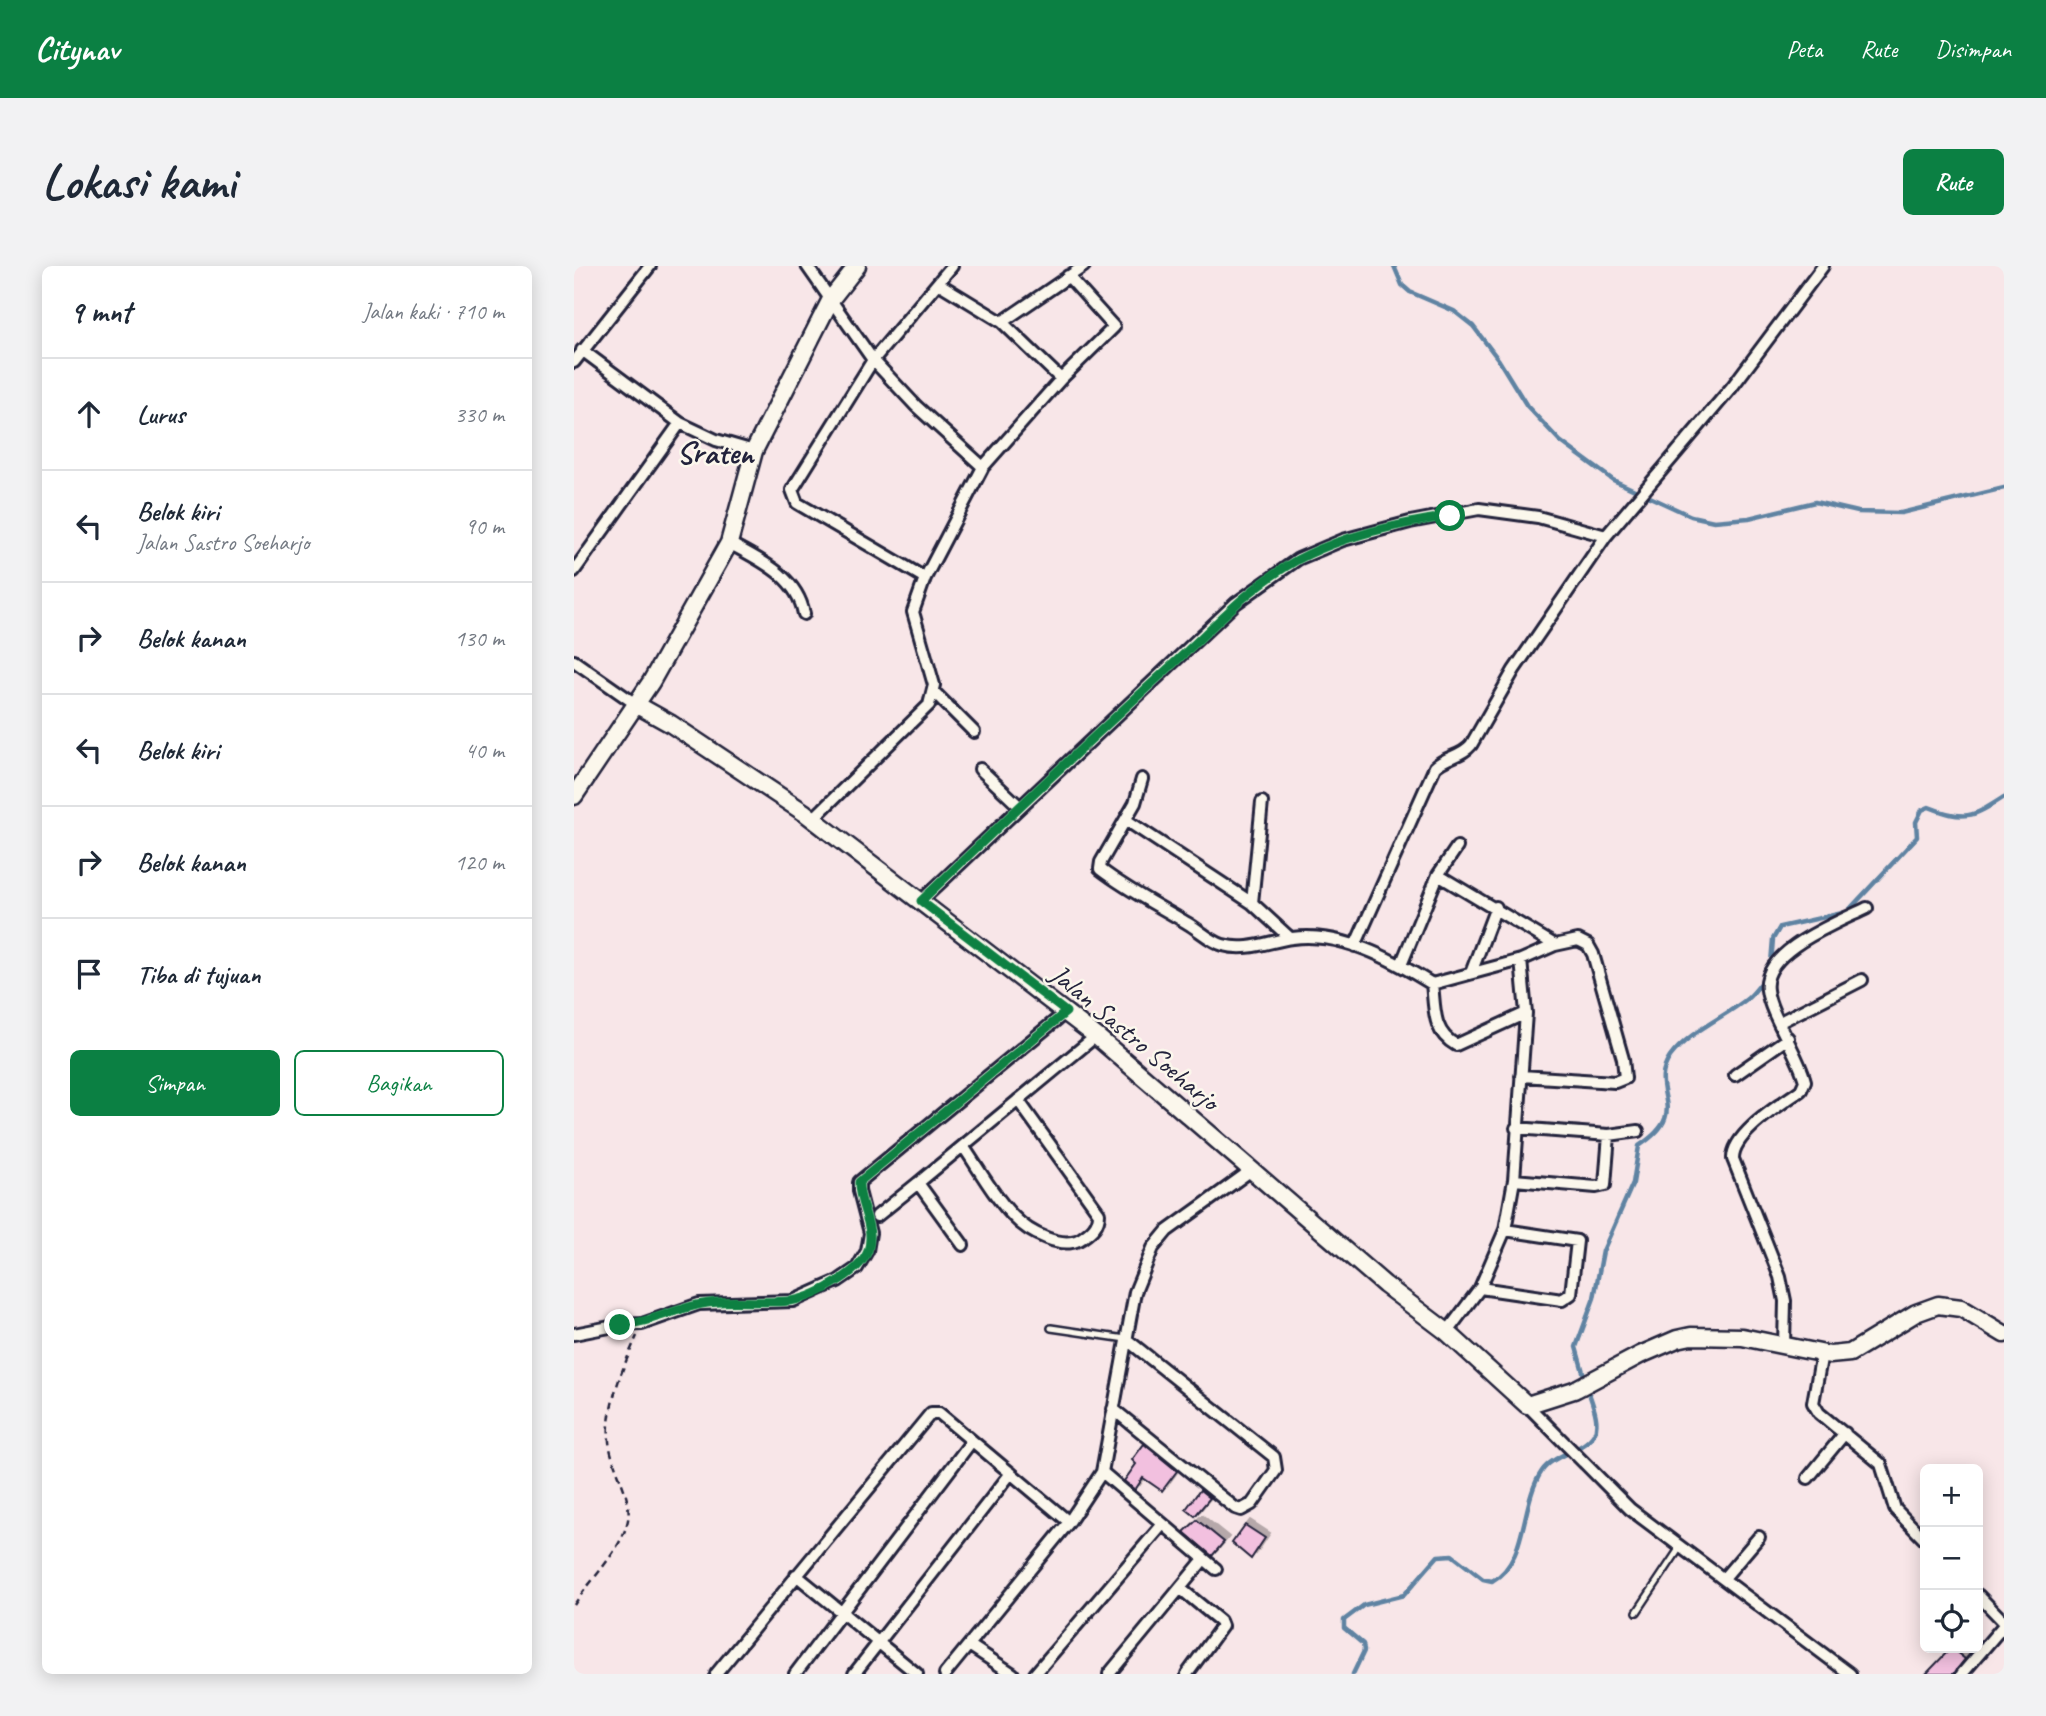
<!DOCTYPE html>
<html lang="id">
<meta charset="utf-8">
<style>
body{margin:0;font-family:Caveat,sans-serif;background:#f2f2f3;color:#1f2937}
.controls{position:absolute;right:21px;bottom:21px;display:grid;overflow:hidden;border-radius:10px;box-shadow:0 4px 18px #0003}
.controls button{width:63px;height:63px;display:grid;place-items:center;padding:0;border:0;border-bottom:2px solid #e0e1e3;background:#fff;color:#1f2937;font:35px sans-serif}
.stop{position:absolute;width:21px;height:21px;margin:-16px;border:5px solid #0b8043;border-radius:50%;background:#fff}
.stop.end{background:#0b8043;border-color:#fff;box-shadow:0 2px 7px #0008}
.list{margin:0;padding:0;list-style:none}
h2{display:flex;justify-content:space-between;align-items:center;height:91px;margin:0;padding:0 28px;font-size:30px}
h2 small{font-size:23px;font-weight:400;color:#747a83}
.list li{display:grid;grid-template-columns:46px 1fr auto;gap:21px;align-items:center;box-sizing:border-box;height:112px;padding:0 28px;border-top:2px solid #e0e1e3}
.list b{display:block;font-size:26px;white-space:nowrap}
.list p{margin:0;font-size:23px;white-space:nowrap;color:#747a83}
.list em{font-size:23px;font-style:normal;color:#747a83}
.actions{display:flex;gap:14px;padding:21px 28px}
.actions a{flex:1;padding:16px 0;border:2px solid #0b8043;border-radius:10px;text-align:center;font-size:24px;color:#0b8043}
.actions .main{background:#0b8043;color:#fff}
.icon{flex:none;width:38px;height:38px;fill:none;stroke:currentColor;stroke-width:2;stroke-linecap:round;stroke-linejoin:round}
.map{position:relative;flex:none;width:1430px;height:1408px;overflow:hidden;border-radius:10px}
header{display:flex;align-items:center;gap:42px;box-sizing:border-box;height:98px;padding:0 35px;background:#0b8043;color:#fff}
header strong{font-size:33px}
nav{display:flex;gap:38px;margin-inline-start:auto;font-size:24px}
.intro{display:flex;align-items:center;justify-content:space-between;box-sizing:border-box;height:168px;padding:0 42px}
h1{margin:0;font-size:49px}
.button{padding:18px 32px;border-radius:10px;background:#0b8043;color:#fff;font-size:24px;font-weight:700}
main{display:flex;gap:42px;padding:0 42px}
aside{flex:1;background:#fff;border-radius:10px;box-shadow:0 4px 18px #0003}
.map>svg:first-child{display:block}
</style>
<header>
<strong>Citynav</strong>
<nav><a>Peta</a><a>Rute</a><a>Disimpan</a></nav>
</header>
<div class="intro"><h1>Lokasi kami</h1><a class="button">Rute</a></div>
<main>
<aside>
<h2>9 mnt<small>Jalan kaki · 710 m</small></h2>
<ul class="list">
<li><svg class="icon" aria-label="ahead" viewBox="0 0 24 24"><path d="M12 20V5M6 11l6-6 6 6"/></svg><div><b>Lurus</b></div><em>330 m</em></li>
<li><svg class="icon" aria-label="left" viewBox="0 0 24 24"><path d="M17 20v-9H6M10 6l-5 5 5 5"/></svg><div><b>Belok kiri</b><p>Jalan Sastro Soeharjo</p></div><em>90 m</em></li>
<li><svg class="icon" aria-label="right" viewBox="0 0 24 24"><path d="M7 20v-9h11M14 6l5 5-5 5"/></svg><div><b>Belok kanan</b></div><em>130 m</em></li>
<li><svg class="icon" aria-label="left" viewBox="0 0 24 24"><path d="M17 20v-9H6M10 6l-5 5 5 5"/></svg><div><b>Belok kiri</b></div><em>40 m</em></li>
<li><svg class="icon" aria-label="right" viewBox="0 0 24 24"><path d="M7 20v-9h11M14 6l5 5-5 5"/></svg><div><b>Belok kanan</b></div><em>120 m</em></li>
<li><svg class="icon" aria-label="arrive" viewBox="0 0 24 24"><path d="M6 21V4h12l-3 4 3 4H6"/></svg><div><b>Tiba di tujuan</b></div></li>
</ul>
<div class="actions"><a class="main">Simpan</a><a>Bagikan</a></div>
</aside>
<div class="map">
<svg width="1430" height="1408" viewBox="0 0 1430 1408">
<defs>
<filter id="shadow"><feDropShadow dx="5" dy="-5" stdDeviation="0" flood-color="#0004"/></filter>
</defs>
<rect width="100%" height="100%" fill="#f8e6e8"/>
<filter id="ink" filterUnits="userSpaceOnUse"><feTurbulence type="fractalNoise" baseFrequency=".0143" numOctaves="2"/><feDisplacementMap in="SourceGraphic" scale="14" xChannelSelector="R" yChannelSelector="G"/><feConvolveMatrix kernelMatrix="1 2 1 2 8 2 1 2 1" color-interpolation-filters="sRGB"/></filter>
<g filter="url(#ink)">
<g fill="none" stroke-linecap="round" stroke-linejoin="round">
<path stroke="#5f83a2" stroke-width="4.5" d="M 820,0 L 828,19 L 836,26 L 880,45 L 899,60 L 924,93 L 953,140 L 986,175 L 1039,214 L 1117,250 L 1140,255 L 1175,252 L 1241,236 L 1284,246 L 1327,247 L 1430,222
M 1197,697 L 1199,673 L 1206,661 L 1273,646 L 1343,571 L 1342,556 L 1348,544 L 1355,541 C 1390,555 1398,552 1430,531
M 1011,1113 L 1002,1081 L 1020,1032 L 1029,985 L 1059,917 L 1065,880 C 1120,844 1072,827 1096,791 C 1115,765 1150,752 1174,732 C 1181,726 1186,718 1192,711
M 779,1408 L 790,1385 L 789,1378 L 770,1362 L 770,1354 L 790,1339 L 830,1329 L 864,1290 L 878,1289 L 909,1313 L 918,1315 C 954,1296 946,1237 968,1205 C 979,1188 1010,1185 1020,1168 C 1027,1155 1017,1135 1013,1121"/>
</g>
<path fill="#f2c0df" stroke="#22223b" stroke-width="2" filter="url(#shadow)" d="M 570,1178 L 603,1205 L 588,1225 L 569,1212 L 561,1224 L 550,1215 L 562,1198 L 558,1194 Z
M 626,1224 L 636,1232 L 621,1250 L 612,1243 Z
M 623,1254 L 650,1276 L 638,1290 L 610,1266 Z
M 671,1259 L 691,1272 L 677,1293 L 658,1277 Z
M 1377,1382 L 1391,1393 L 1380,1408 L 1352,1408 Z"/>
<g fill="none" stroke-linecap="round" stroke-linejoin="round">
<defs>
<path id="lane" d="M 477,1062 L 552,1073
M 1063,1346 L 1107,1280"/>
<path id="street" d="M 233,0 L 299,94 L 342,140 L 409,201
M 378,0 L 299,94 L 218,224 L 223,237 L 351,312 L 409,201 L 487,113 L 428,56 L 510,0
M 364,17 L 428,56
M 8,84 L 106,157
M 0,96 L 76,0
M 487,113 L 540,61 L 494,10
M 155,277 C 186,294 223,310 230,348
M 0,305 L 106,157 L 142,174 L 180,185
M 0,395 L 63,439
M 360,426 L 400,466
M 406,503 L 444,539
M 568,513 L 561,537 L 527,596 L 526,603 C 553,624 583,639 613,657 C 624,663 637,676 649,679 C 674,686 695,675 718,672 C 766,665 818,693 858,718 L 947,694 L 981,679 L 1004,674 L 1014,679 L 1019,688 L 1049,793 L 1051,812 L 1041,816 L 947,810
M 688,536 L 678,637 L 716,672
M 239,553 L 355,439 L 360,419 L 339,346 L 351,312
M 552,554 L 678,637
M 864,609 L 981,679
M 347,635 L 662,337 L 724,293 L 769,274 L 836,256 L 905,243 L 964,251 L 1032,270
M 781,680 L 861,501 C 872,490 887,491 897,479 L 940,404 L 1032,270 L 1158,121 L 1249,0
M 827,699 L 864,609 L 883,581
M 897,707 L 922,641
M 858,718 C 861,742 858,766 882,779 L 952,747
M 1206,756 L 1288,714
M 1161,809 L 1214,772
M 942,862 L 1035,869 L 1064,865
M 389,880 C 405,903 420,931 440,951 C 454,966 489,985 508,972 C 518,965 525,959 525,947 L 444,834
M 940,914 L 1022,921 L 1031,919 L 1035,869
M 303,950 L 344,917
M 389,979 L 344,917 L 522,770
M 906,1022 L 988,1034 L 997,1028 L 1003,975 L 931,964
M 873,1066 L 906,1022 L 931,964 L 940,914 L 952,747 L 947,694
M 0,1068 L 46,1059 L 68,1058 L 125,1038 L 219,1035 L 264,1015 L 283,1002 L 293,985 L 296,967 L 285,925 L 285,916 L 492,746
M 1210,1079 L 1211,1035 L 1206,1011 L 1159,893 C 1158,867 1208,838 1227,824 L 1231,815 C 1224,787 1196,749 1193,724 C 1187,685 1265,656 1293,642
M 1248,1087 L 1239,1137 L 1245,1147 L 1307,1198 L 1321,1243 L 1351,1274
M 953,1139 L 1056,1243 L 1276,1408
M 539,1143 L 661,1242 L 667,1244 L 678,1238 L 702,1204 L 700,1191 L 552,1073
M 528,1206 L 642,1303
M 1234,1212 L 1271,1167
M 222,1309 L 343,1408
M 1150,1312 L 1185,1271
M 607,1323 L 646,1355 L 648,1360 L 613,1408
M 1404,1329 L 1430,1356
M 395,1379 L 439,1408
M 142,1408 L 357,1147 L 365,1147 L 495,1256
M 221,1408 L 397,1176
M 280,1408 L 437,1207
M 371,1408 L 495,1256 L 528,1206 L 561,1026 L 579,982 L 593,965 L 679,903
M 461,1408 L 589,1258
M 535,1408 L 630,1293
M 1388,1408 L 1430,1359"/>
<path id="secondary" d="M 63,439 L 97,458 L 231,547 L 522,770 L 811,1019 L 873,1066 L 953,1139 L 1000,1124 L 1066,1089 L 1103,1073 L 1117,1070 L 1168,1071 L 1256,1089 L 1276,1087 L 1342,1047 L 1364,1039 L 1387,1042 L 1430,1068
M 0,530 L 77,416 L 155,277 L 180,185 L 257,33 L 283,0"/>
</defs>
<use href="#lane" stroke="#22223b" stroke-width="10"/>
<use href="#street" stroke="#22223b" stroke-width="16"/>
<use href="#secondary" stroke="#22223b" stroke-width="21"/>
<path stroke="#22223b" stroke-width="2.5" stroke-dasharray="7 5" stroke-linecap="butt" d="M 0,1339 C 16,1314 45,1287 53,1258 C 61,1232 37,1202 35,1175 C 32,1140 49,1101 63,1070"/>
<use href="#lane" stroke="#fbf7ec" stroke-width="5"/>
<use href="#street" stroke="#fbf7ec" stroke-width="10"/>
<use href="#secondary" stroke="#fbf7ec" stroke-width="16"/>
</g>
</g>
<g fill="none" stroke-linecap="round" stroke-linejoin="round" filter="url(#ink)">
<path stroke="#0b8043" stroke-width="9" d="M 46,1059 C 74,1057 96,1045 123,1039 C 152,1032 186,1038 215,1035 C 238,1033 286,1007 294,985 C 302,960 284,939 285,916 L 492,746 L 347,635 C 430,555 513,476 598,399 C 639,362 674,321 723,294 C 770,269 824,258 876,250"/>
</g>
<g text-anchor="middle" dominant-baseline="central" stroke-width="5" stroke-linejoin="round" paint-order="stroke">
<g font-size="28" fill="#22223b" stroke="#fbf7ec">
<text transform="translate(561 771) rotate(40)">Jalan Sastro Soeharjo</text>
</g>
<g font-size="32" font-weight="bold" fill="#22223b" stroke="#fbf7ec">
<text x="141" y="186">Sraten</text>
</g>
</g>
</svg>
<div class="controls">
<button>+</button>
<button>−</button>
<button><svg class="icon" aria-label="locate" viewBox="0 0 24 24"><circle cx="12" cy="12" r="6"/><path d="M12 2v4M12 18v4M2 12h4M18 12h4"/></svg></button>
</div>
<div class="stop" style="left:876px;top:250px"></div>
<div class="stop end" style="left:46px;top:1059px"></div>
</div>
</main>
